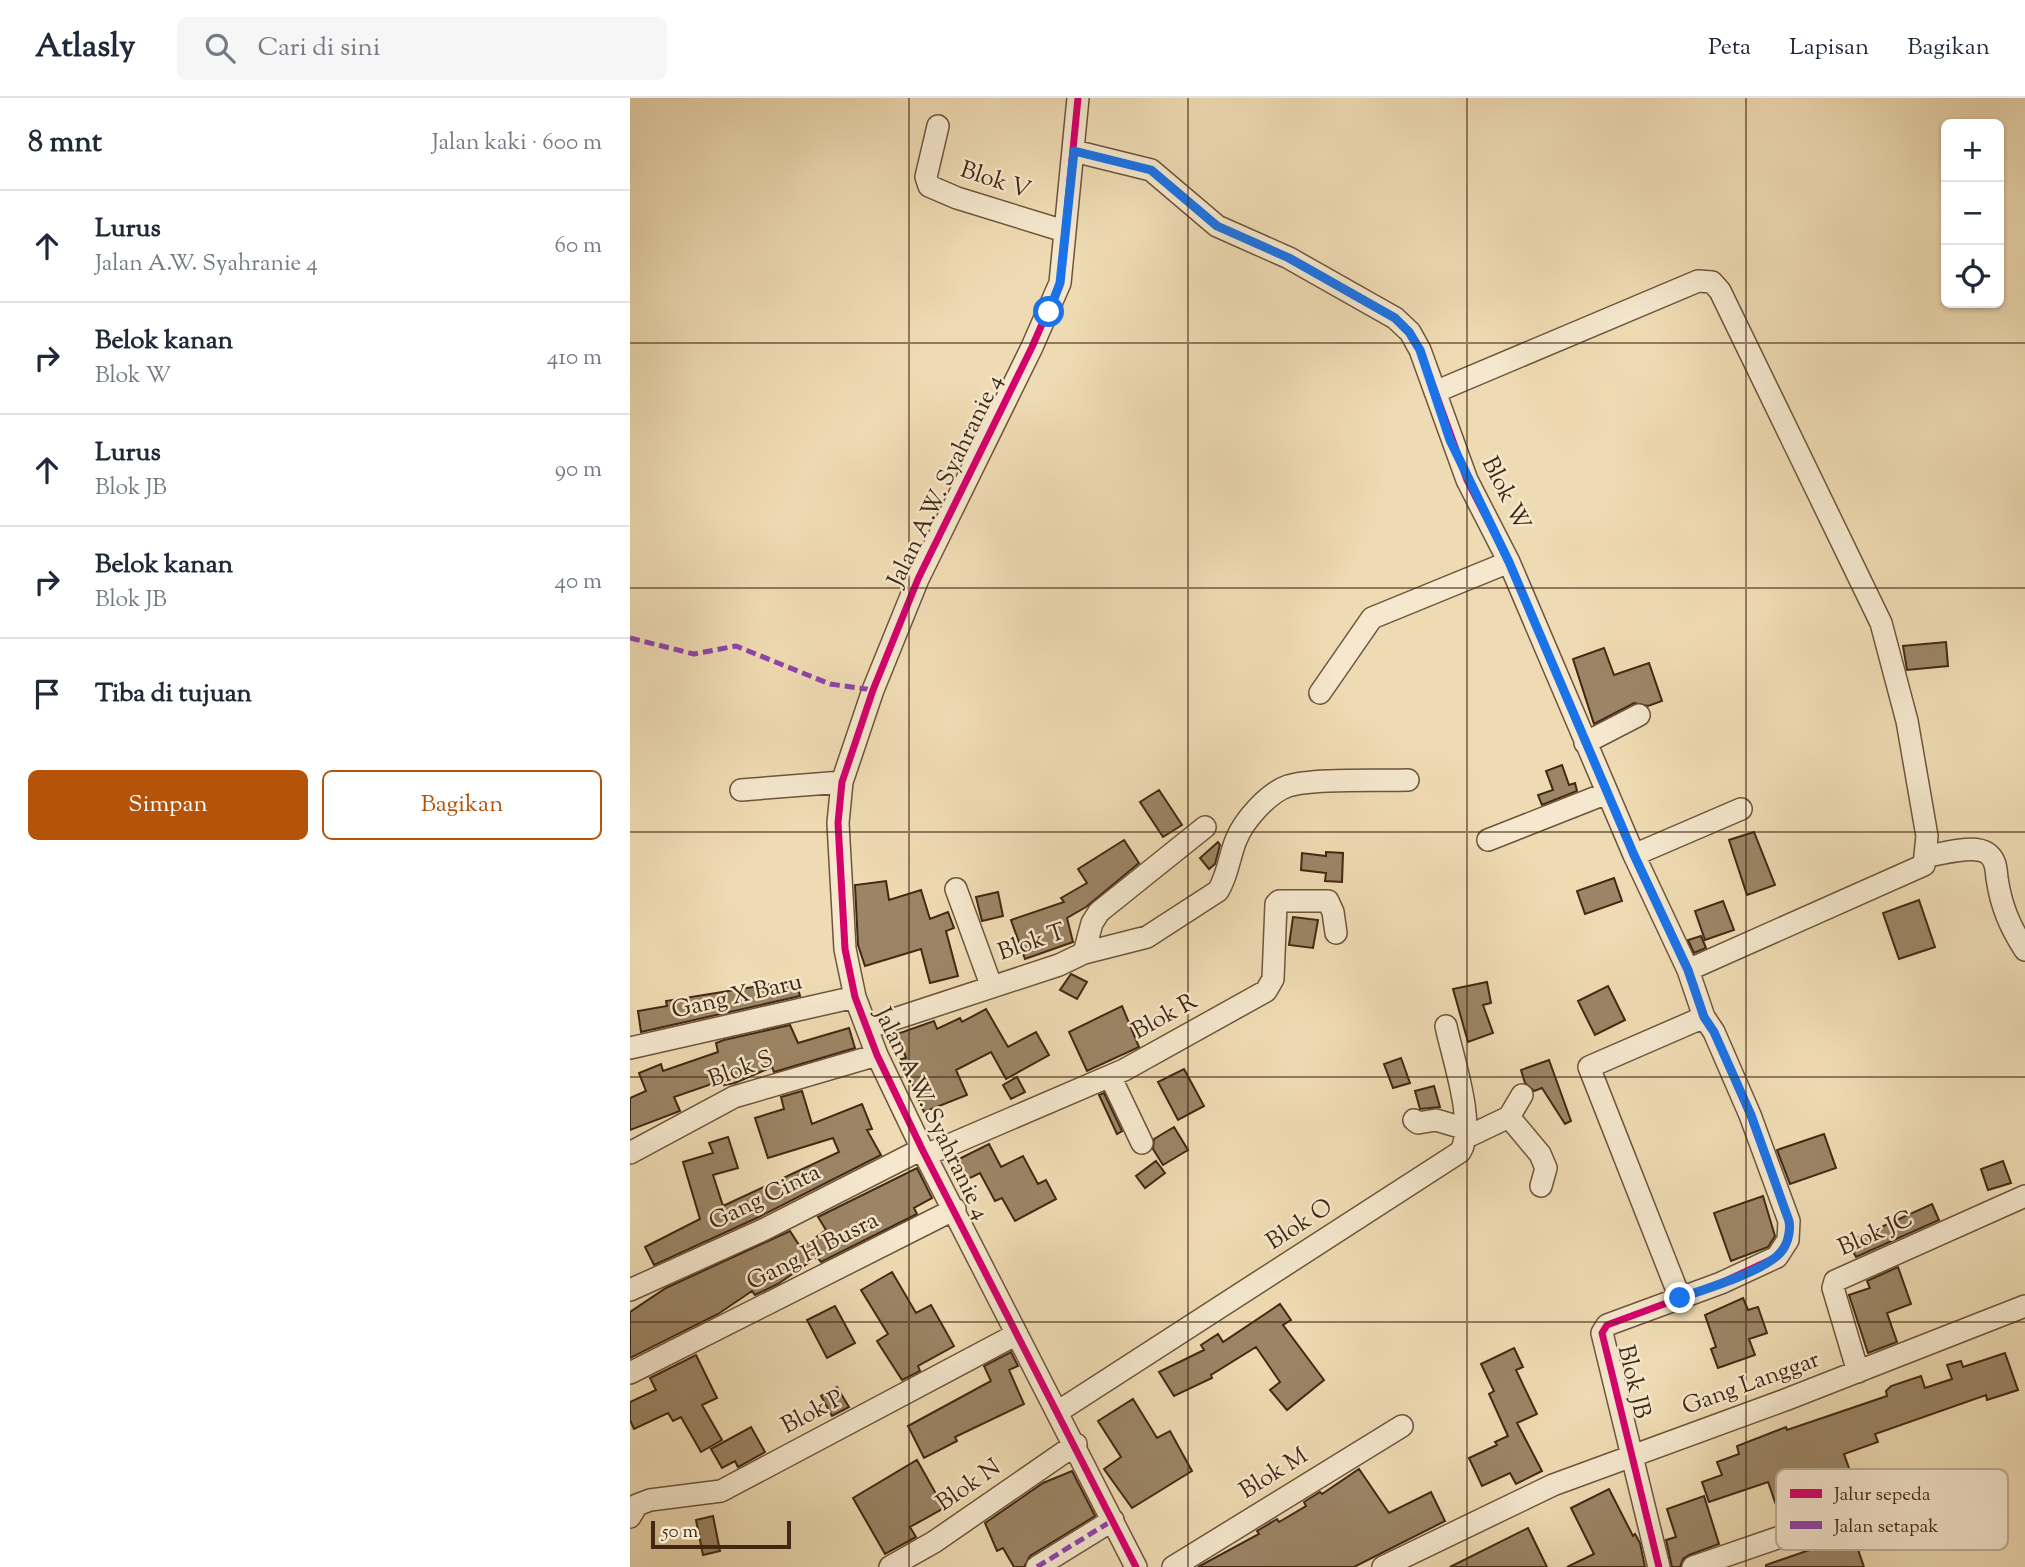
<!DOCTYPE html>
<html lang="id">
<meta charset="utf-8">
<style>
body{margin:0;font-family:"Sorts Mill Goudy",serif;background:#f6f6f7;color:#1f2937}
.controls{position:absolute;right:21px;top:21px;display:grid;overflow:hidden;border-radius:10px;box-shadow:0 2px 5px #0004}
.controls button{width:63px;height:63px;display:grid;place-items:center;padding:0;border:0;border-bottom:2px solid #e0e1e3;background:#fff;color:#1f2937;font:35px sans-serif}
.scale{position:absolute;left:21px;bottom:18px;width:140px;box-sizing:border-box;padding-left:7px;border:4px solid #422813;border-top:0;font-size:19px;line-height:24px;white-space:nowrap;color:#422813;-webkit-text-stroke:5px #f5e8ce;paint-order:stroke}
.stop{position:absolute;width:21px;height:21px;margin:-16px;border:5px solid #1a73e8;border-radius:50%;background:#fff}
.stop.end{background:#1a73e8;border-color:#fff;box-shadow:0 2px 7px #0008}
.list{margin:0;padding:0;list-style:none}
h2{display:flex;justify-content:space-between;align-items:center;height:91px;margin:0;padding:0 28px;font-size:30px}
h2 small{font-size:23px;font-weight:400;color:#747a83}
.list li{display:grid;grid-template-columns:46px 1fr auto;gap:21px;align-items:center;box-sizing:border-box;height:112px;padding:0 28px;border-top:2px solid #e0e1e3}
.list b{display:block;font-size:26px;white-space:nowrap}
.list p{margin:0;font-size:23px;white-space:nowrap;color:#747a83}
.list em{font-size:23px;font-style:normal;color:#747a83}
.actions{display:flex;gap:14px;padding:21px 28px}
.actions a{flex:1;padding:16px 0;border:2px solid #b45309;border-radius:10px;text-align:center;font-size:24px;color:#b45309}
.actions .main{background:#b45309;color:#fff}
.icon{flex:none;width:38px;height:38px;fill:none;stroke:currentColor;stroke-width:2;stroke-linecap:round;stroke-linejoin:round}
.map{position:relative;flex:none;width:1395px;height:1469px;overflow:hidden}
header{display:flex;align-items:center;gap:42px;box-sizing:border-box;height:98px;padding:0 35px;background:#fff;border-bottom:2px solid #e0e1e3}
header strong{font-size:33px}
nav{display:flex;gap:38px;margin-inline-start:auto;font-size:24px}
.search{width:490px;height:63px;background:#f6f6f7;display:flex;align-items:center;gap:18px;box-sizing:border-box;padding:0 24px;border-radius:10px;color:#747a83;font-size:26px}
main{display:flex}
aside{flex:1;background:#fff}
.map>svg:first-child{display:block}
</style>
<header>
<strong>Atlasly</strong>
<div class="search"><svg class="icon" aria-label="search" viewBox="0 0 24 24"><circle cx="10" cy="10" r="6"/><path d="M15 15l6 6"/></svg>Cari di sini</div>
<nav><a>Peta</a><a>Lapisan</a><a>Bagikan</a></nav>
</header>
<main>
<aside>
<h2>8 mnt<small>Jalan kaki · 600 m</small></h2>
<ul class="list">
<li><svg class="icon" aria-label="ahead" viewBox="0 0 24 24"><path d="M12 20V5M6 11l6-6 6 6"/></svg><div><b>Lurus</b><p>Jalan A.W. Syahranie 4</p></div><em>60 m</em></li>
<li><svg class="icon" aria-label="right" viewBox="0 0 24 24"><path d="M7 20v-9h11M14 6l5 5-5 5"/></svg><div><b>Belok kanan</b><p>Blok W</p></div><em>410 m</em></li>
<li><svg class="icon" aria-label="ahead" viewBox="0 0 24 24"><path d="M12 20V5M6 11l6-6 6 6"/></svg><div><b>Lurus</b><p>Blok JB</p></div><em>90 m</em></li>
<li><svg class="icon" aria-label="right" viewBox="0 0 24 24"><path d="M7 20v-9h11M14 6l5 5-5 5"/></svg><div><b>Belok kanan</b><p>Blok JB</p></div><em>40 m</em></li>
<li><svg class="icon" aria-label="arrive" viewBox="0 0 24 24"><path d="M6 21V4h12l-3 4 3 4H6"/></svg><div><b>Tiba di tujuan</b></div></li>
</ul>
<div class="actions"><a class="main">Simpan</a><a>Bagikan</a></div>
</aside>
<div class="map">
<svg width="1395" height="1469" viewBox="0 0 1395 1469">
<rect width="100%" height="100%" fill="#efdbb3"/>
<filter id="stains"><feTurbulence type="fractalNoise" baseFrequency=".00286" numOctaves="4"/><feColorMatrix values="0 0 0 0 .2 0 0 0 0 .09 0 0 0 0 .02 0 0 0 .5 -.17"/></filter>
<radialGradient id="worn" r=".72"><stop offset=".6" stop-color="#630" stop-opacity="0"/><stop offset="1" stop-color="#630" stop-opacity=".3"/></radialGradient>
<path fill="#9c8566" stroke="#422813" stroke-width="2" d="M 1316,544 L 1318,568 L 1277,572 L 1273,548 Z
M 974,550 L 984,577 L 1019,565 L 1032,603 L 1018,608 L 1004,605 L 964,626 L 943,561 Z
M 932,667 L 939,687 L 945,685 L 947,693 L 912,707 L 908,697 L 923,692 L 916,673 Z
M 529,692 L 552,727 L 533,739 L 510,704 Z
M 1124,734 L 1145,787 L 1117,797 L 1099,742 Z
M 494,742 L 509,765 L 456,809 L 437,820 L 443,844 L 395,861 L 381,822 L 434,804 L 431,800 L 457,785 L 448,771 Z
M 588,744 L 590,747 L 585,766 L 579,771 L 570,760 Z
M 696,754 L 713,755 L 712,784 L 695,783 L 696,775 L 671,772 L 672,755 L 696,758 Z
M 984,780 L 992,803 L 955,816 L 947,793 Z
M 256,783 L 259,802 L 291,792 L 300,821 L 318,814 L 324,830 L 316,833 L 328,878 L 300,885 L 291,851 L 235,868 L 228,847 L 225,787 Z
M 368,794 L 373,818 L 352,823 L 346,799 Z
M 1289,802 L 1305,849 L 1269,861 L 1253,815 Z
M 1093,803 L 1104,832 L 1075,842 L 1065,813 Z
M 663,819 L 688,822 L 683,850 L 659,847 Z
M 1071,838 L 1076,850 L 1064,855 L 1058,842 Z
M 441,876 L 457,884 L 447,901 L 430,892 Z
M 166,882 L 170,898 L 11,934 L 8,913 L 37,908 L 36,903 Z
M 857,884 L 861,905 L 853,907 L 863,935 L 838,944 L 823,891 Z
M 978,888 L 995,922 L 965,937 L 948,903 Z
M 492,908 L 509,949 L 457,973 L 439,934 Z
M 356,911 L 378,949 L 406,934 L 419,957 L 376,981 L 361,954 L 326,972 L 337,997 L 294,1014 L 280,981 L 277,982 L 271,961 L 276,960 L 267,936 L 304,923 L 307,931 L 330,920 L 332,924 Z
M 160,927 L 168,945 L 219,930 L 225,950 L 144,974 L 142,969 L 105,985 L 94,987 L 93,982 L 44,999 L 50,1013 L 0,1032 L 0,1000 L 16,993 L 9,975 L 31,966 L 33,973 L 88,954 L 86,945 L 94,942 Z
M 771,960 L 780,985 L 763,990 L 754,966 Z
M 919,962 L 941,1023 L 935,1026 L 912,990 L 904,993 L 895,985 L 891,972 Z
M 554,971 L 574,1008 L 548,1022 L 528,984 Z
M 387,979 L 395,994 L 381,1001 L 373,987 Z
M 804,988 L 810,1009 L 790,1011 L 785,993 Z
M 172,993 L 182,1026 L 232,1006 L 242,1031 L 237,1032 L 251,1057 L 129,1119 L 24,1167 L 15,1149 L 70,1121 L 53,1064 L 83,1055 L 79,1045 L 98,1039 L 108,1070 L 83,1077 L 93,1108 L 209,1054 L 203,1040 L 138,1060 L 125,1020 L 154,1011 L 151,999 Z
M 474,995 L 492,1033 L 487,1036 L 469,997 Z
M 544,1029 L 558,1052 L 533,1067 L 523,1051 L 524,1041 Z
M 1194,1036 L 1206,1070 L 1160,1086 L 1147,1052 Z
M 359,1046 L 371,1069 L 393,1058 L 408,1086 L 416,1082 L 426,1101 L 385,1123 L 372,1100 L 365,1103 L 350,1075 L 336,1082 L 327,1062 Z
M 526,1063 L 535,1075 L 515,1090 L 506,1078 Z
M 1373,1063 L 1381,1085 L 1358,1092 L 1351,1071 Z
M 287,1070 L 302,1100 L 284,1110 L 287,1116 L 191,1164 L 187,1159 L 148,1186 L 125,1197 L 122,1193 L 88,1216 L 0,1260 L 0,1214 L 36,1190 L 160,1133 L 171,1150 L 196,1132 L 188,1119 Z
M 1133,1098 L 1145,1138 L 1138,1149 L 1101,1163 L 1084,1115 Z
M 1302,1106 L 1309,1122 L 1226,1159 L 1218,1144 Z
M 1268,1169 L 1281,1206 L 1257,1215 L 1267,1244 L 1238,1255 L 1219,1197 L 1240,1190 L 1237,1183 Z
M 262,1174 L 286,1215 L 301,1207 L 324,1248 L 288,1268 L 290,1273 L 272,1282 L 247,1243 L 258,1236 L 231,1192 Z
M 1113,1200 L 1118,1212 L 1128,1209 L 1137,1235 L 1119,1241 L 1125,1257 L 1088,1270 L 1081,1251 L 1086,1249 L 1075,1217 Z
M 650,1206 L 661,1222 L 653,1227 L 694,1282 L 657,1312 L 640,1292 L 650,1284 L 626,1249 L 581,1277 L 582,1280 L 544,1298 L 529,1274 L 574,1252 L 571,1247 L 588,1236 L 593,1244 Z
M 205,1208 L 225,1245 L 197,1260 L 177,1222 Z
M 884,1250 L 893,1269 L 886,1272 L 907,1316 L 887,1325 L 912,1373 L 886,1386 L 880,1375 L 852,1388 L 839,1360 L 867,1347 L 865,1344 L 878,1338 L 859,1296 L 864,1293 L 851,1266 Z
M 381,1254 L 388,1268 L 379,1272 L 394,1306 L 325,1339 L 327,1343 L 294,1360 L 278,1328 L 361,1283 L 354,1268 Z
M 1375,1255 L 1388,1292 L 1357,1302 L 1356,1297 L 1245,1336 L 1248,1344 L 1214,1356 L 1230,1401 L 1152,1424 L 1138,1384 L 1079,1404 L 1072,1384 L 1092,1377 L 1087,1364 L 1109,1356 L 1107,1348 L 1156,1329 L 1157,1332 L 1257,1298 L 1256,1293 L 1261,1288 L 1291,1278 L 1295,1290 L 1322,1281 L 1317,1267 L 1331,1263 L 1333,1269 Z
M 66,1257 L 87,1300 L 72,1307 L 92,1342 L 71,1354 L 51,1319 L 43,1323 L 38,1315 L 4,1331 L 0,1322 L 0,1304 L 26,1292 L 20,1280 Z
M 207,1289 L 219,1309 L 202,1318 L 191,1298 Z
M 503,1301 L 527,1340 L 540,1333 L 562,1373 L 502,1410 L 474,1371 L 491,1359 L 468,1323 Z
M 121,1329 L 135,1354 L 108,1369 L 105,1363 L 92,1370 L 81,1351 Z
M 287,1362 L 314,1410 L 280,1429 L 286,1439 L 255,1456 L 223,1400 Z
M 729,1371 L 759,1415 L 801,1394 L 815,1423 L 724,1469 L 568,1469 L 629,1436 L 627,1433 L 647,1421 L 649,1424 L 676,1408 L 674,1404 L 690,1394 L 692,1396 Z
M 442,1373 L 465,1418 L 400,1458 L 394,1469 L 384,1469 L 373,1450 L 367,1453 L 355,1425 L 413,1385 Z
M 979,1391 L 1003,1438 L 1005,1436 L 1010,1445 L 1015,1469 L 937,1469 L 964,1456 L 941,1410 Z
M 1074,1398 L 1089,1446 L 1059,1457 L 1053,1461 L 1050,1469 L 1042,1469 L 1036,1442 L 1046,1439 L 1037,1411 Z
M 83,1418 L 90,1453 L 73,1457 L 66,1422 Z
M 898,1430 L 917,1469 L 820,1469 Z
M 1223,1437 L 1234,1469 L 1136,1469 L 1136,1467 Z"/>
<g fill="none" stroke-linecap="round" stroke-linejoin="round">
<defs>
<path id="minor" d="M 448,0 L 430,185 L 402,249 L 288,481 L 243,592 L 212,684 L 208,725 L 215,851 L 225,899 L 247,957 L 292,1051 L 506,1469
M 308,28 L 296,79 L 299,88 L 327,100 L 434,133
M 444,53 L 521,72 L 587,128 L 659,160 L 765,220 L 780,234 L 790,252 L 837,382 L 879,464 L 1004,757 L 1058,872 L 1074,919 L 1084,934 L 1120,1017 L 1159,1123 L 1158,1142 L 1147,1159 L 1091,1185 L 977,1227 L 972,1235 L 1029,1469
M 805,294 L 1068,183 L 1082,184 L 1090,193 L 1251,525 L 1277,623 L 1297,738 L 1294,767 L 1058,872
M 690,595 L 742,520 L 879,464
M 955,645 L 1009,617
M 111,692 L 212,684
M 858,742 L 977,695
M 1004,757 L 1111,711
M 1297,758 C 1313,756 1343,746 1357,755 C 1366,761 1366,771 1367,780 C 1371,808 1380,829 1395,852
M 326,791 L 361,887
M 454,855 L 517,839 L 588,793 C 598,777 599,759 606,742 C 614,722 638,695 658,688 C 682,680 750,683 778,682
M 237,930 L 429,867 L 454,855 L 462,825 L 469,814 L 575,729
M 0,950 L 225,899
M 480,978 L 512,1045
M 879,1019 L 910,1056 L 916,1070 L 911,1088
M 784,1022 L 788,1025 L 806,1022 L 836,1031
M 837,1039 L 879,1019 L 892,997
M 0,1055 L 104,999 L 247,957
M 296,1057 L 494,972 L 636,893 L 643,881 L 646,806 L 649,803 L 698,803 L 703,814 L 706,835
M 0,1192 L 135,1131 L 292,1051
M 1050,1200 L 959,969 L 1074,919
M 1228,1274 L 1203,1190 L 1205,1183 L 1395,1098
M 0,1275 L 325,1111
M 429,1313 L 830,1054 C 847,1029 822,958 816,928
M 0,1419 L 7,1407 L 20,1402 L 91,1393 L 387,1236
M 260,1469 L 304,1444 L 446,1346
M 407,1469 L 483,1422
M 543,1469 L 772,1328
M 753,1469 L 923,1387 L 1155,1302 L 1395,1208
M 1063,1469 L 1217,1416"/>
</defs>
<use href="#minor" stroke="#6d553b" stroke-width="24"/>
<use href="#minor" stroke="#f5e8ce" stroke-width="21"/>
<path stroke="#8e44ad" stroke-width="5" stroke-dasharray="10 5" stroke-linecap="butt" d="M 0,540 L 64,556 L 106,548 L 200,586 L 243,592
M 407,1469 L 483,1422"/>
<defs>
<path id="cycleway" d="M 448,0 L 430,185 L 402,249 L 288,481 L 243,592 L 212,684 L 208,725 L 215,851 L 225,899 L 247,957 L 292,1051 L 506,1469
M 444,53 L 521,72 L 587,128 L 659,160 L 765,220 L 780,234 L 790,252 L 837,382 L 879,464 L 1004,757 L 1058,872 L 1074,919 L 1084,934 L 1120,1017 L 1159,1123 L 1158,1142 L 1147,1159 L 1091,1185 L 977,1227 L 972,1235 L 1029,1469"/>
</defs>
<use href="#cycleway" stroke="#f5e8ce" stroke-width="11"/>
<use href="#cycleway" stroke="#d6006c" stroke-width="7"/>
</g>
<g fill="none" stroke-linecap="round" stroke-linejoin="round">
<path stroke="#1a73e8" stroke-width="9" d="M 419,214 L 430,185 L 444,53 L 521,72 L 587,128 L 659,160 L 765,220 L 779,234 L 790,252 L 820,342 L 879,464 L 1004,757 L 1058,872 L 1074,919 L 1084,934 L 1121,1017 L 1159,1123 C 1161,1135 1157,1150 1147,1158 C 1128,1175 1075,1191 1050,1200"/>
</g>
<path fill="none" stroke="#422813" stroke-width="2" stroke-opacity="0.55" d="M 279,0 L 279,1469M 558,0 L 558,1469M 837,0 L 837,1469M 1116,0 L 1116,1469M 0,245 L 1395,245M 0,490 L 1395,490M 0,734 L 1395,734M 0,979 L 1395,979M 0,1224 L 1395,1224"/>
<g text-anchor="middle" dominant-baseline="central" stroke-width="5" stroke-linejoin="round" paint-order="stroke">
<g font-size="24" fill="#422813" stroke="#f5e8ce">
<text transform="translate(365 83) rotate(18)">Blok V</text>
<text transform="translate(316 383) rotate(-64)">Jalan A.W. Syahranie 4</text>
<text transform="translate(875 396) rotate(63)">Blok W</text>
<text transform="translate(402 845) rotate(-19)">Blok T</text>
<text transform="translate(107 899) rotate(-13)">Gang X Baru</text>
<text transform="translate(535 919) rotate(-29)">Blok R</text>
<text transform="translate(111 972) rotate(-20)">Blok S</text>
<text transform="translate(301 1016) rotate(64)">Jalan A.W. Syahranie 4</text>
<text transform="translate(135 1100) rotate(-26)">Gang Cinta</text>
<text transform="translate(670 1127) rotate(-33)">Blok O</text>
<text transform="translate(1246 1136) rotate(-24)">Blok JC</text>
<text transform="translate(183 1154) rotate(-27)">Gang H Busra</text>
<text transform="translate(1003 1284) rotate(76)">Blok JB</text>
<text transform="translate(1121 1286) rotate(-20)">Gang Langgar</text>
<text transform="translate(183 1315) rotate(-28)">Blok P</text>
<text transform="translate(644 1376) rotate(-32)">Blok M</text>
<text transform="translate(339 1388) rotate(-35)">Blok N</text>
</g>
</g>
<rect x="1146" y="1371" width="232" height="81" rx="10" fill="#f5e8ce" stroke="#bfae96" stroke-width="2"/>
<rect x="1160" y="1391" width="32" height="9" fill="#d6006c"/>
<rect x="1160" y="1423" width="32" height="8" fill="#8e44ad"/>
<g font-size="19" fill="#422813">
<text x="1204" y="1402">Jalur sepeda</text>
<text x="1204" y="1434">Jalan setapak</text>
</g>
<rect width="100%" height="100%" filter="url(#stains)"/>
<rect width="100%" height="100%" fill="url(#worn)"/>
</svg>
<div class="controls">
<button>+</button>
<button>−</button>
<button><svg class="icon" aria-label="locate" viewBox="0 0 24 24"><circle cx="12" cy="12" r="6"/><path d="M12 2v4M12 18v4M2 12h4M18 12h4"/></svg></button>
</div>
<div class="scale">50 m</div>
<div class="stop" style="left:419px;top:214px"></div>
<div class="stop end" style="left:1050px;top:1200px"></div>
</div>
</main>
